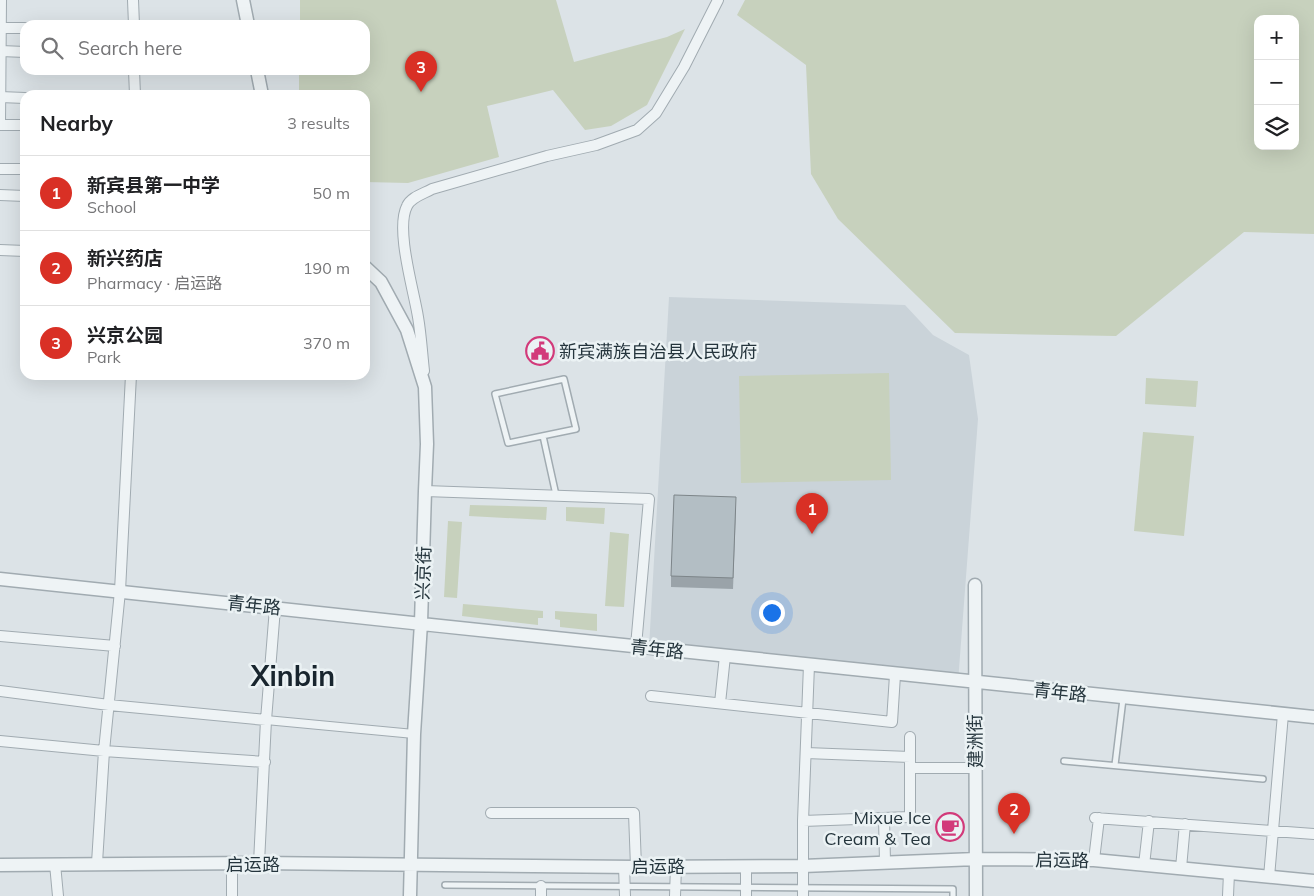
<!DOCTYPE html>
<meta charset="utf-8">
<style>
body{margin:0;font-family:Mulish,"Noto Sans SC",sans-serif;background:#f2f2f2;color:#202124}
.controls{position:absolute;right:15px;top:15px;display:grid;overflow:hidden;border-radius:10px;box-shadow:0 5px 20px #0002}
.controls button{width:45px;height:45px;display:grid;place-items:center;padding:0;border:0;border-bottom:1px solid #e0e0e0;background:#fff;color:#202124;font:25px sans-serif}
.you{position:absolute;left:771px;top:612px;width:18px;height:18px;margin:-12px;border:4px solid #fff;border-radius:50%;background:#1a73e8;box-shadow:0 0 0 8px #1a73e833}
.badge{display:grid;place-items:center;width:32px;height:32px;border-radius:50%;background:#d93025;color:#fff;font-size:16px;font-weight:700}
.pin{position:absolute;translate:-50% -41px;filter:drop-shadow(0 1px 2px #0008)}
.pin::after{content:'';position:absolute;top:26px;width:18px;height:15px;background:inherit;clip-path:polygon(0 0,100% 0,50% 100%)}
.list{margin:0;padding:0;list-style:none}
h2{display:flex;justify-content:space-between;align-items:center;height:65px;margin:0;padding:0 20px;font-size:21px}
h2 small{font-size:16px;font-weight:400;color:#757577}
.list li{display:grid;grid-template-columns:32px 1fr auto;gap:15px;align-items:center;box-sizing:border-box;height:75px;padding:0 20px;border-top:1px solid #e0e0e0}
.list b{display:block;font-size:19px;white-space:nowrap}
.list p{margin:0;font-size:16px;white-space:nowrap;color:#757577}
.list em{font-size:16px;font-style:normal;color:#757577}
.icon{flex:none;width:28px;height:28px;fill:none;stroke:currentColor;stroke-width:2;stroke-linecap:round;stroke-linejoin:round}
.map{position:relative;flex:none;width:1314px;height:896px;overflow:hidden}
.search{position:absolute;background:#fff;box-shadow:0 5px 20px #0002;left:20px;top:20px;width:350px;height:55px;display:flex;align-items:center;gap:12px;box-sizing:border-box;padding:0 18px;border-radius:15px;color:#757577;font-size:19px}
.panel{position:absolute;background:#fff;box-shadow:0 5px 20px #0002;left:20px;top:90px;width:350px;height:290px;border-radius:15px}
.map>svg:first-child{display:block}
</style>
<div class="map">
<svg width="1314" height="896" viewBox="0 0 1314 896">
<rect width="100%" height="100%" fill="#dce3e7"/>
<path fill="#cad3d9" d="M 669,297 L 905,305 L 933,335 L 969,355 L 978,419 L 958,682 L 649,648 Z"/>
<path fill="#c7d1bd" fill-rule="evenodd" d="M 300,0 L 556,0 L 574,62 L 667,37 L 685,29 L 647,105 L 611,126 L 585,130 L 553,90 L 487,106 L 499,157 L 408,183 L 365,182 L 365,95 L 299,95 L 299,70 L 365,70 L 365,25 L 300,25 Z
M 745,0 L 1314,0 L 1314,234 L 1244,232 L 1116,336 L 955,333 L 838,219 L 811,174 L 806,65 L 737,15 ZM 1258,19 L 1295,19 L 1295,146 L 1258,146 Z
M 889,373 L 891,480 L 741,483 L 739,376 Z
M 1146,378 L 1198,381 L 1196,407 L 1145,404 Z
M 1143,432 L 1194,436 L 1184,536 L 1134,531 Z
M 470,505 L 547,507 L 546,520 L 469,516 Z
M 566,507 L 605,508 L 604,524 L 566,521 Z
M 448,521 L 462,522 L 457,598 L 444,597 Z
M 610,532 L 629,534 L 624,607 L 605,606 Z
M 463,604 L 543,611 L 543,618 L 538,618 L 538,625 L 462,616 Z
M 555,611 L 597,614 L 597,631 L 560,627 L 560,620 L 555,619 Z"/>
<g fill="none" stroke-linecap="round" stroke-linejoin="round">
<defs>
<path id="service" d="M 564,379 L 576,429 L 508,443 L 495,394 Z
M 543,436 L 556,495
M 1064,761 L 1263,779
M 1115,765 L 1123,699
M 445,885 L 953,889 L 953,896"/>
<path id="pedestrian" d="M 266,720 L 414,734"/>
<path id="minor" d="M 133,0 L 134,25
M 1,28 L 25,28
M 1,51 L 25,52
M 134,70 L 135,95
M 0,97 L 25,98
M 0,124 L 1,0
M 0,125 L 25,125
M 0,169 L 25,169
M 0,195 L 25,196
M 0,250 L 25,251
M 424,371 C 422,353 421,334 418,317 C 414,291 395,229 407,206 C 411,197 423,194 432,189 L 547,156 L 596,145 L 637,130 L 656,113 L 684,67 L 718,0
M 425,491 L 649,499 L 636,646
M 0,636 L 115,646
M 0,691 L 109,705 L 266,720
M 651,696 L 892,722 L 895,675
M 720,703 L 725,656
M 0,741 L 104,751 L 265,762
M 806,753 L 910,757
M 910,768 L 975,768
M 491,813 L 634,813 L 636,867
M 884,818 L 885,862
M 1095,818 L 1314,834
M 803,821 L 910,817 L 910,737
M 1094,860 L 1099,818
M 97,863 L 104,751 L 120,591 L 131,375
M 259,863 L 266,720 L 275,608
M 55,864 L 58,896
M 1144,865 L 1149,821
M 624,866 L 625,896
M 746,866 L 746,896
M 1181,868 L 1185,824
M 1269,877 L 1283,714
M 232,896 L 232,863
M 541,896 L 541,886
M 675,896 L 676,866
M 803,896 L 803,821 L 809,665
M 1228,896 L 1229,873"/>
<path id="tertiary" d="M 243,0 L 248,25
M 257,70 L 262,95
M 365,267 L 381,282 L 407,330 L 425,387 L 427,444 L 425,491 L 421,623 L 414,734 L 410,896
M 0,579 C 438,625 876,674 1314,717
M 975,585 L 976,896
M 0,865 L 259,863 L 636,867 L 803,866 L 976,859 L 1094,860 L 1314,881"/>
</defs>
<use href="#service" stroke="#a1abb1" stroke-width="8"/>
<use href="#pedestrian" stroke="#a1abb1" stroke-width="10"/>
<use href="#minor" stroke="#a1abb1" stroke-width="12"/>
<use href="#tertiary" stroke="#a1abb1" stroke-width="15"/>
<use href="#service" stroke="#eef3f5" stroke-width="5"/>
<use href="#pedestrian" stroke="#eef3f5" stroke-width="8"/>
<use href="#minor" stroke="#eef3f5" stroke-width="10"/>
<use href="#tertiary" stroke="#eef3f5" stroke-width="12"/>
</g>
<path fill="#9aa3a9" d="M 736,508 L 733,589 L 671,587 L 671,576 Z"/>
<path fill="#b3bec4" stroke="#7d8589" d="M 674,495 L 736,497 L 733,578 L 671,576 Z"/>
<defs>
<symbol id="civic-ring" viewBox="-11 -11 22 22"><circle r="9.5" fill="#ebf2f4" stroke="#d23a7a" stroke-width="1.5"/><path d="M-.6-6.5H3V-4.5H.6V-3L4-1V1h2V6H-6V1h2V-1L-.6-3ZM-1.2 2.5V6h2.4V2.5Z" fill="#d23a7a"/></symbol>
<symbol id="cafe-ring" viewBox="-11 -11 22 22"><circle r="9.5" fill="#ebf2f4" stroke="#d23a7a" stroke-width="1.5"/><path d="M-5.5-4.5H6V0H3Q3 3.5 0 3.5H-2.5Q-5.5 3.5-5.5 0ZM3-3.2v2h1.7v-2ZM-6 4.5H4V6H-6Z" fill="#d23a7a"/></symbol>
</defs>
<g fill-rule="evenodd">
<use href="#civic-ring" x="524" y="335" width="32" height="32"/>
<use href="#cafe-ring" x="934" y="811" width="32" height="32"/>
</g>
<g text-anchor="middle" dominant-baseline="central" stroke-width="5" stroke-linejoin="round" paint-order="stroke">
<g font-size="18" fill="#25353d" stroke="#ebf2f4" text-anchor="start">
<text x="559" y="351">新宾满族自治县人民政府</text>
<text x="931" y="817" text-anchor="end">Mixue Ice<tspan x="931" dy="21">Cream &amp; Tea</tspan></text>
</g>
<g font-size="18" fill="#25353d" stroke="#ebf2f4">
<text transform="translate(423 573) rotate(-88)">兴京街</text>
<text transform="translate(254 605) rotate(6)">青年路</text>
<text transform="translate(657 649) rotate(6)">青年路</text>
<text transform="translate(1060 692) rotate(6)">青年路</text>
<text transform="translate(975 741) rotate(-91)">建洲街</text>
<text transform="translate(1062 860) rotate(1)">启运路</text>
<text x="253" y="864">启运路</text>
<text x="658" y="866">启运路</text>
</g>
<g font-size="28" font-weight="bold" fill="#18252e" stroke="#ebf2f4">
<text x="293" y="675">Xinbin</text>
</g>
</g>
</svg>
<div class="controls">
<button>+</button>
<button>−</button>
<button><svg class="icon" aria-label="layers" viewBox="0 0 24 24"><path d="M12 4l9 5-9 5-9-5zM3 14l9 5 9-5"/></svg></button>
</div>
<div class="you"></div>
<div class="pin badge" style="left:812px;top:534px">1</div>
<div class="pin badge" style="left:1014px;top:834px">2</div>
<div class="pin badge" style="left:421px;top:92px">3</div>
<div class="search"><svg class="icon" aria-label="search" viewBox="0 0 24 24"><circle cx="10" cy="10" r="6"/><path d="M15 15l6 6"/></svg>Search here</div>
<section class="panel">
<h2>Nearby<small>3 results</small></h2>
<ul class="list">
<li><span class="badge">1</span><div><b>新宾县第一中学</b><p>School</p></div><em>50 m</em></li>
<li><span class="badge">2</span><div><b>新兴药店</b><p>Pharmacy · 启运路</p></div><em>190 m</em></li>
<li><span class="badge">3</span><div><b>兴京公园</b><p>Park</p></div><em>370 m</em></li>
</ul>
</section>
</div>
